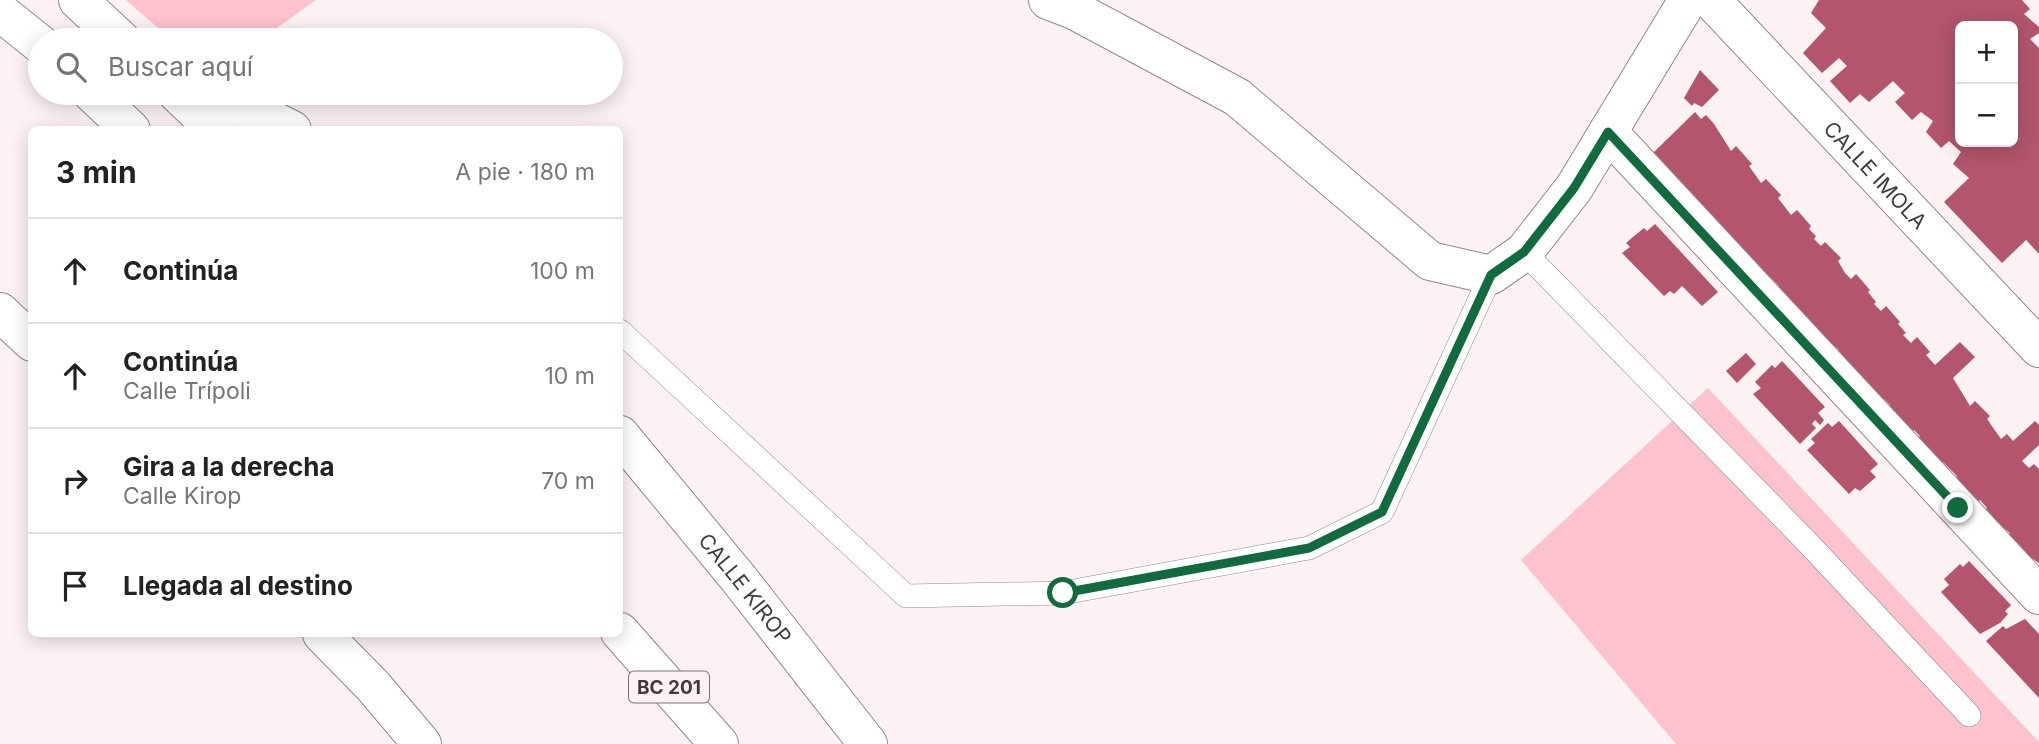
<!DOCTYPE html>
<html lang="es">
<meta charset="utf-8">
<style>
body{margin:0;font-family:Inter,sans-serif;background:#f6f6f6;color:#222}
.controls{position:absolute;right:21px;top:21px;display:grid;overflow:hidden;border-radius:10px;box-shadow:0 4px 18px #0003}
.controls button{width:63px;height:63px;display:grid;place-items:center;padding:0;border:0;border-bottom:2px solid #e0e0e0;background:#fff;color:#222;font:35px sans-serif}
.stop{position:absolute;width:21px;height:21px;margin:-16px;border:5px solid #116b3f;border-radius:50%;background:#fff}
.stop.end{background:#116b3f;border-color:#fff;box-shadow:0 2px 7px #0008}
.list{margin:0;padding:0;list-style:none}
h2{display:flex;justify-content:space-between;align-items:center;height:91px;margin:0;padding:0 28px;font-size:30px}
h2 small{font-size:23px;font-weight:400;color:#767676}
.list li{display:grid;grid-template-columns:46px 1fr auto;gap:21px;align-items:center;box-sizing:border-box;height:105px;padding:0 28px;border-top:2px solid #e0e0e0}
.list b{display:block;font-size:26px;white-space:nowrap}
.list p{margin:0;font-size:23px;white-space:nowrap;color:#767676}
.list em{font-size:23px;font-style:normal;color:#767676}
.icon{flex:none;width:38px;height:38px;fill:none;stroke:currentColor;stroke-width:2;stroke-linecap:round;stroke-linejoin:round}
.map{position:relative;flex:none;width:2039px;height:744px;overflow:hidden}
.search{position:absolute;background:#fff;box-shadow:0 4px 18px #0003;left:28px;top:28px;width:595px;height:77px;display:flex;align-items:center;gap:18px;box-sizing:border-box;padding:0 24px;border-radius:38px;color:#767676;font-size:26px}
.panel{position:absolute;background:#fff;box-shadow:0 4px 18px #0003;left:28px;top:126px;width:595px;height:511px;border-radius:10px}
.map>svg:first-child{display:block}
</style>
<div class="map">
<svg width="2039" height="744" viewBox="0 0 2039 744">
<rect width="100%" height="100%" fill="#fdf2f3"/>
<path fill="#fcc2cd" d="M 126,0 L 316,0 L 260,40 L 172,40 Z
M 1708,388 L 2039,742 L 2039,744 L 1676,744 L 1521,560 Z"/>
<path fill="#b2556d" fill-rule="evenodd" d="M 1819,0 L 2022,0 L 2030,9 L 2024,14 L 2039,27 L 2039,33 L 2030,39 L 2039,48 L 2039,254 L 2026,240 L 2002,263 L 1944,202 L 1969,178 L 1953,164 L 1961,152 L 1949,141 L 1941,148 L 1926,132 L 1933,121 L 1921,112 L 1912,120 L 1895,102 L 1905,93 L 1893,81 L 1869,102 L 1860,94 L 1850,103 L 1830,81 L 1847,66 L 1839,58 L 1822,73 L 1803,53 L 1826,28 L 1811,13 ZM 1960,26 L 2013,26 L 2013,142 L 1960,142 Z
M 1700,70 L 1719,90 L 1702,107 L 1694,103 L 1692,106 L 1684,98 Z
M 1695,112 L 1701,119 L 1706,115 L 1714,124 L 1731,151 L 1736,146 L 1752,164 L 1749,166 L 1761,183 L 1766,179 L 1781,195 L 1778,198 L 1791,215 L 1797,210 L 1811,226 L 1809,229 L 1816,236 L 1814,239 L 1821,246 L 1825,242 L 1841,258 L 1838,261 L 1845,273 L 1851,279 L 1856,274 L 1870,290 L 1868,292 L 1876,302 L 1874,304 L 1881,311 L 1886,306 L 1900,322 L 1898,324 L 1906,333 L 1903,335 L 1911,343 L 1917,337 L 1930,352 L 1926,355 L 1935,365 L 1960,342 L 1975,357 L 1953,378 L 1970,406 L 1975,401 L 1990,416 L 1987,419 L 2001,439 L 2007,434 L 2013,441 L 2035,421 L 2039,425 L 2039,445 L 2022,461 L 2029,468 L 2034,464 L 2039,469 L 2039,563 L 2003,540 L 2010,533 L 1983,512 L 1987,508 L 1980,500 L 1973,507 L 1953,480 L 1957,476 L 1943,462 L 1940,465 L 1912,442 L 1920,436 L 1914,430 L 1911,433 L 1884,412 L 1890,405 L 1884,399 L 1881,402 L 1854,367 L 1851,370 L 1835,353 L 1839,350 L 1805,321 L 1808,318 L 1802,312 L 1795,318 L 1776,291 L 1779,286 L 1771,278 L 1765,285 L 1653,153 Z
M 1655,224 L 1718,292 L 1702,306 L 1682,286 L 1674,294 L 1670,291 L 1664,296 L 1622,253 L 1630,247 L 1626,243 L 1633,237 L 1644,228 L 1647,231 Z
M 1746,353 L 1756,364 L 1737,383 L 1726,371 Z
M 1782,361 L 1825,407 L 1818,413 L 1824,420 L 1820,425 L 1815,420 L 1812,424 L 1816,428 L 1800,444 L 1753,394 L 1761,388 L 1755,382 L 1772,365 L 1775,368 Z
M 1839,421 L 1878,464 L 1870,471 L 1876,477 L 1860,491 L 1855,488 L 1849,494 L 1807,450 L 1815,443 L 1811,439 L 1828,423 L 1832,427 Z
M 1969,561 L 2011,605 L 2005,611 L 2008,614 L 2000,623 L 1980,634 L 1941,592 L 1949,585 L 1944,579 L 1960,564 L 1963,567 Z
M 2025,619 L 2039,634 L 2039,698 L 1986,641 L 2003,626 L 2006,629 Z"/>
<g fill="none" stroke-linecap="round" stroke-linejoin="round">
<defs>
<path id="service" d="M 1524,252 L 1809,544 L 1969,715
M 620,331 L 906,596 L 1063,593 L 1309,548 L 1382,512 L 1491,275"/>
<g id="minor">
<path d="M 1048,0 L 1074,10 L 1237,97 L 1430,261 L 1491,275 L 1524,252 L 1574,188 L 1688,0"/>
<path id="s1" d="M 1711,0 L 2039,348"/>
<path d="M 180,95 L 252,110 L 292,130"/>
<path d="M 1608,132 L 2039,595"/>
<path id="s2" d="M 620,435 L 739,579 L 868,744"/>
</g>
<path id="trunk" d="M 78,0 L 121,40
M 0,12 L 40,44
M 92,93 L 131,130
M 177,93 L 216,130
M 0,312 L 32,342
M 620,632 L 719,744
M 322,634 L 373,686 L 422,744"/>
</defs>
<use href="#service" stroke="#968689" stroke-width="24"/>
<use href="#minor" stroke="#968689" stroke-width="40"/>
<use href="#trunk" stroke="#968689" stroke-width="40"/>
<use href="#service" stroke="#fff" stroke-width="23"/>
<use href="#minor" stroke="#fff" stroke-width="38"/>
<use href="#trunk" stroke="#fff" stroke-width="38"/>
</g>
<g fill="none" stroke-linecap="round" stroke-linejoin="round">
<path stroke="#116b3f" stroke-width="9" d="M 1063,593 L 1309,548 L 1382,512 L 1491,275 L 1524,252 L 1574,188 L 1608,132 L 1958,508"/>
</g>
<g text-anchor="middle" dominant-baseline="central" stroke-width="7" stroke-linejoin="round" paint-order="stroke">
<rect fill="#fdf2f3" stroke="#7a7273" stroke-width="2" x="629" y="671.5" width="80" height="31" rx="5"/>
<g font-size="19" font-weight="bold" fill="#423b3c">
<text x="669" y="687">BC 201</text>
</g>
<g font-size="21" fill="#423b3c" stroke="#fdf2f3">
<text stroke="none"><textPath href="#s1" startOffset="240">CALLE IMOLA</textPath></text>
<text stroke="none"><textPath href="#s2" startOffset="198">CALLE KIROP</textPath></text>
</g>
</g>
</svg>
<div class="controls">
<button>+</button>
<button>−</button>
</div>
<div class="stop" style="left:1063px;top:593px"></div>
<div class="stop end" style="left:1958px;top:508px"></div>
<div class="search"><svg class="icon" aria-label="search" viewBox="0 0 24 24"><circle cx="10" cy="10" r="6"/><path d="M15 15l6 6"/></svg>Buscar aquí</div>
<section class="panel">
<h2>3 min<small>A pie · 180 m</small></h2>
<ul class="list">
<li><svg class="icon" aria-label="ahead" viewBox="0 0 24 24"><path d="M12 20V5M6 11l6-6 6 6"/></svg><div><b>Continúa</b></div><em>100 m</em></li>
<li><svg class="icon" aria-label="ahead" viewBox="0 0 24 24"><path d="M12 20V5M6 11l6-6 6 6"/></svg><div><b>Continúa</b><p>Calle Trípoli</p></div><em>10 m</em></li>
<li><svg class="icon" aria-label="right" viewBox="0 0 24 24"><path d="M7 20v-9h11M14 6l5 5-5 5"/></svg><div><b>Gira a la derecha</b><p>Calle Kirop</p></div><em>70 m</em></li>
<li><svg class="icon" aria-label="arrive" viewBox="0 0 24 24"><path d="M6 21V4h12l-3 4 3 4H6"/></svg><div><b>Llegada al destino</b></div></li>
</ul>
</section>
</div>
